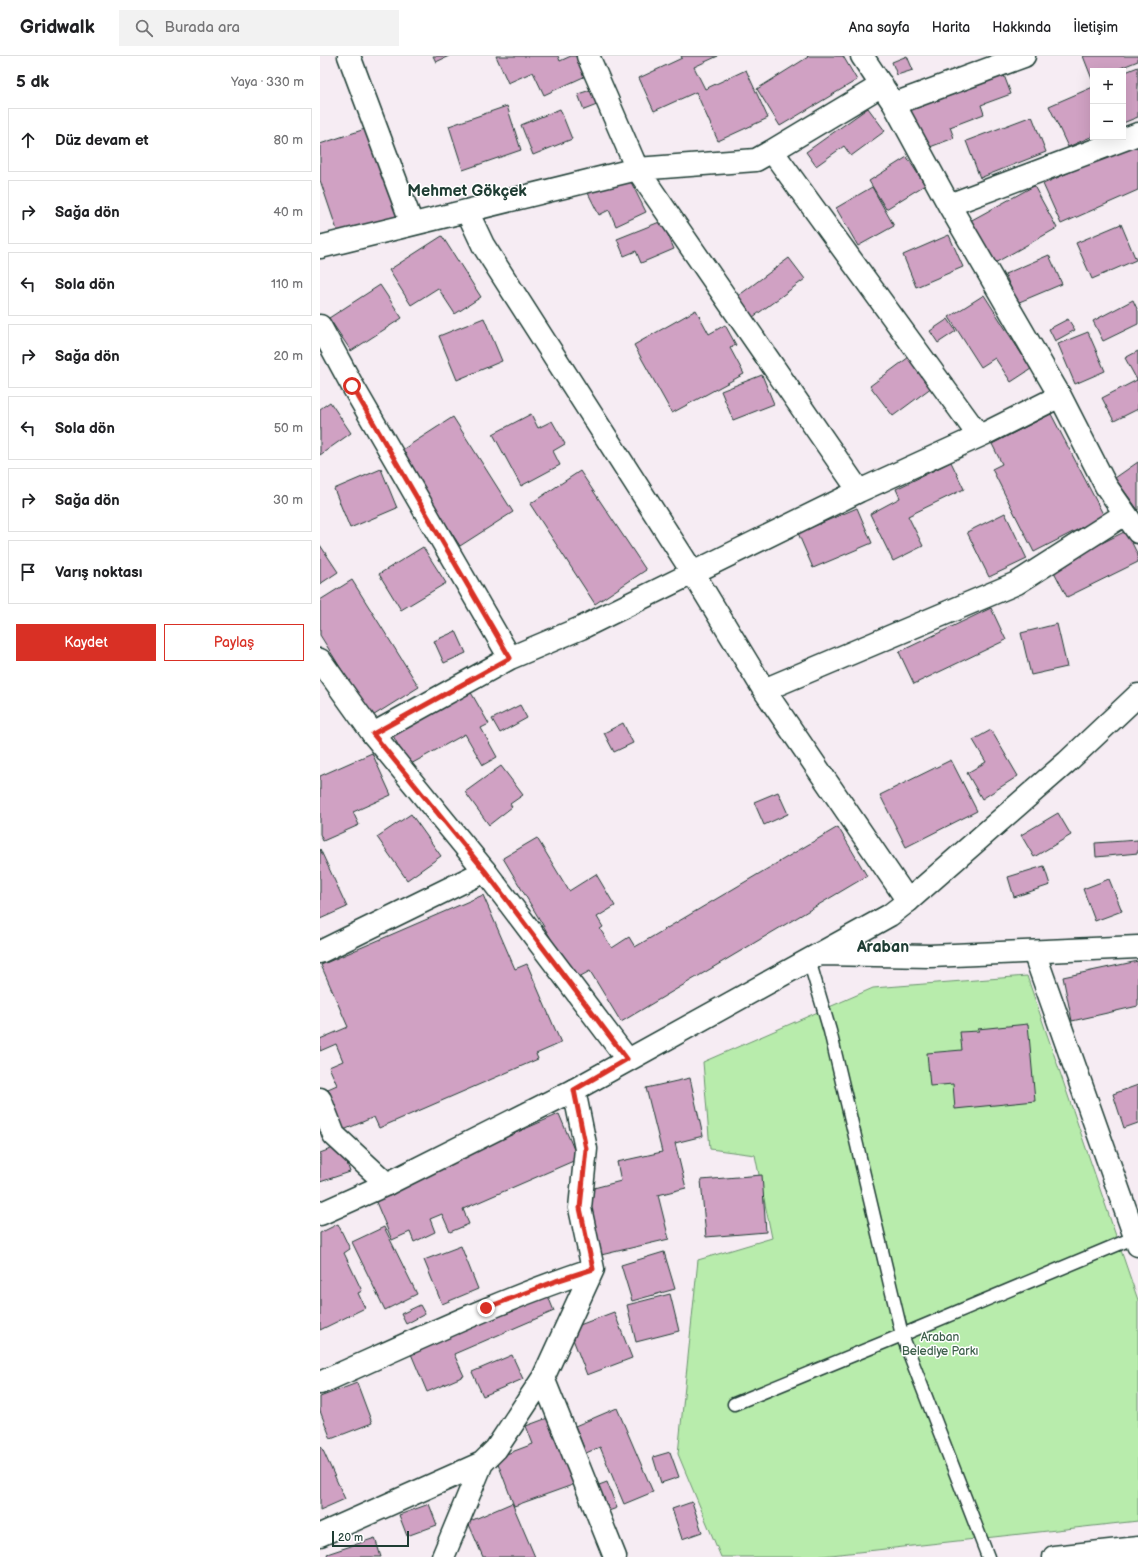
<!DOCTYPE html>
<html lang="tr">
<meta charset="utf-8">
<style>
body{margin:0;font-family:"Balsamiq Sans",sans-serif;background:#f2f2f2;color:#202124}
.controls{position:absolute;right:12px;top:12px;display:grid;overflow:hidden;border-radius:0px;box-shadow:0 4px 16px #0002}
.controls button{width:36px;height:36px;display:grid;place-items:center;padding:0;border:0;border-bottom:1px solid #e0e0e0;background:#fff;color:#202124;font:20px sans-serif}
.scale{position:absolute;left:12px;bottom:10px;width:77px;box-sizing:border-box;padding-left:4px;border:2px solid #1f3d34;border-top:0;font-size:11px;line-height:14px;white-space:nowrap;color:#1f3d34;-webkit-text-stroke:3px #fff;paint-order:stroke}
.stop{position:absolute;width:12px;height:12px;margin:-9px;border:3px solid #d93025;border-radius:50%;background:#fff}
.stop.end{background:#d93025;border-color:#fff;box-shadow:0 1px 4px #0008}
.list{margin:0;padding:0;list-style:none}
h2{display:flex;justify-content:space-between;align-items:center;height:52px;margin:0;padding:0 16px;font-size:17px}
h2 small{font-size:13px;font-weight:400;color:#757577}
.list li{display:grid;grid-template-columns:26px 1fr auto;gap:12px;align-items:center;box-sizing:border-box;height:64px;margin:0 8px 8px;padding:0 8px;border:1px solid #e0e0e0;border-radius:0px}
.list b{display:block;font-size:15px;white-space:nowrap}
.list em{font-size:13px;font-style:normal;color:#757577}
.actions{display:flex;gap:8px;padding:12px 16px}
.actions a{flex:1;padding:9px 0;border:1px solid #d93025;border-radius:0px;text-align:center;font-size:14px;color:#d93025}
.actions .main{background:#d93025;color:#fff}
.icon{flex:none;width:22px;height:22px;fill:none;stroke:currentColor;stroke-width:2;stroke-linecap:round;stroke-linejoin:round}
.map{position:relative;flex:none;width:818px;height:1501px;overflow:hidden}
header{display:flex;align-items:center;gap:24px;box-sizing:border-box;height:56px;padding:0 20px;background:#fff;border-bottom:1px solid #e0e0e0}
header strong{font-size:19px}
nav{display:flex;gap:22px;margin-inline-start:auto;font-size:14px}
.search{width:280px;height:36px;background:#f2f2f2;display:flex;align-items:center;gap:10px;box-sizing:border-box;padding:0 14px;border-radius:0px;color:#757577;font-size:15px}
main{display:flex}
aside{flex:1;background:#fff}
.map>svg:first-child{display:block}
</style>
<header>
<strong>Gridwalk</strong>
<div class="search"><svg class="icon" aria-label="search" viewBox="0 0 24 24"><circle cx="10" cy="10" r="6"/><path d="M15 15l6 6"/></svg>Burada ara</div>
<nav><a>Ana sayfa</a><a>Harita</a><a>Hakkında</a><a>İletişim</a></nav>
</header>
<main>
<aside>
<h2>5 dk<small>Yaya · 330 m</small></h2>
<ul class="list">
<li><svg class="icon" aria-label="ahead" viewBox="0 0 24 24"><path d="M12 20V5M6 11l6-6 6 6"/></svg><div><b>Düz devam et</b></div><em>80 m</em></li>
<li><svg class="icon" aria-label="right" viewBox="0 0 24 24"><path d="M7 20v-9h11M14 6l5 5-5 5"/></svg><div><b>Sağa dön</b></div><em>40 m</em></li>
<li><svg class="icon" aria-label="left" viewBox="0 0 24 24"><path d="M17 20v-9H6M10 6l-5 5 5 5"/></svg><div><b>Sola dön</b></div><em>110 m</em></li>
<li><svg class="icon" aria-label="right" viewBox="0 0 24 24"><path d="M7 20v-9h11M14 6l5 5-5 5"/></svg><div><b>Sağa dön</b></div><em>20 m</em></li>
<li><svg class="icon" aria-label="left" viewBox="0 0 24 24"><path d="M17 20v-9H6M10 6l-5 5 5 5"/></svg><div><b>Sola dön</b></div><em>50 m</em></li>
<li><svg class="icon" aria-label="right" viewBox="0 0 24 24"><path d="M7 20v-9h11M14 6l5 5-5 5"/></svg><div><b>Sağa dön</b></div><em>30 m</em></li>
<li><svg class="icon" aria-label="arrive" viewBox="0 0 24 24"><path d="M6 21V4h12l-3 4 3 4H6"/></svg><div><b>Varış noktası</b></div></li>
</ul>
<div class="actions"><a class="main">Kaydet</a><a>Paylaş</a></div>
</aside>
<div class="map">
<svg width="818" height="1501" viewBox="0 0 818 1501">
<rect width="100%" height="100%" fill="#f6ecf3"/>
<filter id="ink" filterUnits="userSpaceOnUse"><feTurbulence type="fractalNoise" baseFrequency=".025" numOctaves="2"/><feDisplacementMap in="SourceGraphic" scale="8" xChannelSelector="R" yChannelSelector="G"/><feConvolveMatrix kernelMatrix="1 2 1 2 8 2 1 2 1" color-interpolation-filters="sRGB"/></filter>
<g filter="url(#ink)">
<path fill="#b8ecac" stroke="#6c9470" d="M 707,920 L 818,1244 L 818,1465 L 493,1501 L 401,1501 L 358,1398 L 378,1204 L 452,1182 L 435,1099 L 390,1093 L 383,1006 L 553,932 Z"/>
<path fill="#d0a1c3" stroke="#1f3d34" d="M 113,0 L 129,0 L 116,6 Z
M 176,0 L 238,0 L 240,5 L 251,0 L 261,0 L 270,18 L 224,39 L 213,16 L 188,27 Z
M 361,0 L 398,0 L 374,11 L 385,33 L 426,14 L 448,62 L 398,85 L 376,36 L 334,55 L 319,22 L 362,2 Z
M 487,0 L 523,0 L 537,24 L 460,70 L 437,33 L 488,1 Z
M 587,0 L 593,14 L 577,19 L 572,6 Z
M 763,0 L 818,0 L 818,5 L 793,15 L 773,15 L 772,23 Z
M 818,11 L 818,61 L 803,67 L 803,17 Z
M 682,14 L 691,38 L 661,49 L 664,58 L 630,71 L 634,82 L 602,94 L 586,49 Z
M 773,31 L 773,80 L 748,91 L 729,50 Z
M 277,32 L 282,47 L 264,54 L 258,38 Z
M 187,50 L 201,94 L 143,114 L 129,70 Z
M 548,52 L 565,75 L 531,100 L 524,90 L 496,110 L 486,96 Z
M 240,53 L 252,83 L 213,99 L 201,69 Z
M 712,60 L 726,96 L 660,122 L 646,85 Z
M 48,72 L 78,160 L 19,180 L 0,124 L 0,88 Z
M 818,86 L 818,134 L 741,168 L 723,128 Z
M 587,101 L 605,129 L 566,153 L 549,125 Z
M 307,118 L 326,156 L 296,170 L 289,154 L 279,159 L 268,137 Z
M 714,130 L 737,172 L 673,208 L 650,165 Z
M 552,131 L 574,170 L 538,190 L 516,152 Z
M 342,165 L 354,193 L 321,207 L 316,195 L 304,200 L 297,183 Z
M 801,168 L 816,204 L 772,223 L 756,187 Z
M 629,179 L 643,211 L 596,231 L 583,199 Z
M 122,180 L 161,241 L 135,258 L 118,232 L 91,249 L 69,214 Z
M 729,199 L 742,228 L 697,247 L 685,218 Z
M 469,202 L 485,223 L 429,264 L 414,243 Z
M 60,229 L 82,262 L 31,295 L 9,262 Z
M 664,239 L 711,313 L 691,326 L 675,302 L 661,311 L 629,261 Z
M 813,244 L 818,255 L 818,268 L 783,285 L 773,265 Z
M 376,254 L 389,278 L 405,269 L 416,289 L 410,292 L 424,318 L 352,357 L 314,289 Z
M 164,262 L 182,305 L 137,324 L 119,280 Z
M 628,263 L 636,275 L 618,287 L 610,275 Z
M 748,263 L 755,274 L 735,285 L 729,273 Z
M 768,276 L 785,315 L 755,328 L 738,288 Z
M 818,295 L 818,353 L 794,365 L 782,342 L 817,324 L 805,302 Z
M 589,301 L 612,331 L 573,360 L 550,330 Z
M 442,319 L 454,348 L 413,364 L 401,335 Z
M 10,346 L 31,377 L 0,399 L 0,353 Z
M 211,358 L 218,372 L 232,365 L 245,388 L 233,395 L 240,409 L 201,430 L 173,378 Z
M 731,358 L 784,460 L 714,496 L 672,413 L 682,408 L 672,388 Z
M 133,361 L 193,456 L 140,490 L 99,426 L 101,425 L 82,394 Z
M 631,406 L 644,433 L 588,460 L 603,490 L 573,505 L 550,458 L 580,442 L 576,433 Z
M 818,406 L 818,454 L 795,422 Z
M 61,413 L 77,452 L 30,472 L 14,433 Z
M 260,415 L 326,514 L 275,548 L 210,448 Z
M 537,452 L 552,487 L 493,512 L 478,477 Z
M 685,457 L 707,503 L 669,521 L 647,476 Z
M 806,475 L 818,499 L 818,506 L 747,541 L 732,512 Z
M 0,489 L 18,516 L 0,528 Z
M 103,491 L 126,527 L 81,554 L 59,518 Z
M 32,524 L 99,631 L 51,661 L 0,579 L 0,544 Z
M 671,552 L 686,584 L 594,628 L 579,596 Z
M 737,568 L 747,611 L 711,619 L 701,577 Z
M 136,575 L 146,597 L 124,607 L 114,585 Z
M 149,633 L 169,668 L 161,672 L 177,701 L 163,709 L 145,678 L 89,709 L 71,676 Z
M 200,649 L 207,662 L 180,677 L 172,663 Z
M 303,667 L 313,687 L 294,696 L 284,677 Z
M 671,674 L 698,720 L 662,743 L 647,717 L 666,706 L 653,684 Z
M 52,697 L 71,739 L 33,756 L 39,769 L 3,785 L 0,778 L 0,720 Z
M 631,704 L 657,755 L 586,791 L 560,739 Z
M 181,710 L 203,739 L 190,748 L 192,751 L 169,769 L 145,736 Z
M 458,736 L 468,758 L 444,769 L 434,746 Z
M 738,757 L 751,779 L 714,801 L 701,779 Z
M 91,758 L 121,800 L 87,824 L 57,781 Z
M 518,771 L 547,820 L 301,966 L 270,915 L 255,923 L 183,802 L 217,782 L 249,835 L 276,818 L 295,850 L 277,861 L 283,871 L 280,873 L 292,892 L 309,881 L 315,891 Z
M 818,784 L 818,797 L 776,801 L 775,787 Z
M 0,793 L 27,851 L 0,863 Z
M 724,810 L 730,829 L 694,841 L 688,821 Z
M 789,823 L 802,855 L 775,865 L 763,833 Z
M 163,839 L 195,913 L 207,908 L 241,987 L 216,998 L 218,1003 L 59,1072 L 54,1061 L 19,1076 L 1,1036 L 17,1029 L 9,1011 L 23,1005 L 16,988 L 0,995 L 0,983 L 28,971 L 1,909 Z
M 818,905 L 818,950 L 752,965 L 743,921 Z
M 708,968 L 715,1045 L 635,1053 L 633,1028 L 610,1030 L 607,997 L 642,994 L 640,976 L 659,975 L 658,973 Z
M 370,1022 L 383,1080 L 355,1087 L 366,1132 L 338,1139 L 349,1183 L 281,1199 L 266,1134 L 301,1125 L 297,1106 L 342,1096 L 326,1032 Z
M 818,1029 L 818,1067 L 804,1072 L 793,1038 Z
M 239,1058 L 258,1103 L 143,1153 L 149,1168 L 130,1176 L 122,1158 L 110,1163 L 115,1176 L 94,1186 L 90,1176 L 72,1184 L 53,1139 Z
M 21,1089 L 30,1116 L 0,1126 L 0,1097 Z
M 442,1119 L 446,1176 L 386,1181 L 381,1124 Z
M 18,1168 L 30,1193 L 24,1197 L 42,1235 L 38,1237 L 45,1252 L 0,1274 L 0,1177 Z
M 64,1171 L 97,1238 L 65,1254 L 32,1186 Z
M 141,1190 L 158,1233 L 122,1248 L 104,1204 Z
M 344,1196 L 355,1233 L 312,1245 L 301,1209 Z
M 226,1235 L 234,1255 L 134,1298 L 144,1320 L 107,1336 L 89,1293 Z
M 350,1238 L 359,1275 L 316,1286 L 307,1249 Z
M 100,1249 L 105,1258 L 86,1268 L 81,1258 Z
M 294,1256 L 312,1302 L 267,1319 L 249,1273 Z
M 192,1299 L 203,1323 L 163,1340 L 152,1316 Z
M 37,1327 L 52,1367 L 11,1383 L 0,1355 L 0,1341 Z
M 297,1352 L 333,1436 L 304,1448 L 280,1391 L 266,1397 L 255,1370 Z
M 233,1360 L 258,1427 L 194,1450 L 176,1402 L 213,1388 L 206,1370 Z
M 1,1390 L 25,1443 L 0,1454 L 0,1391 Z
M 350,1396 L 359,1421 L 341,1427 L 333,1401 Z
M 287,1426 L 297,1452 L 280,1458 L 271,1432 Z
M 372,1446 L 382,1476 L 362,1483 L 352,1453 Z
M 192,1447 L 215,1501 L 163,1501 L 148,1466 Z
M 109,1448 L 117,1469 L 87,1480 L 79,1459 Z
M 55,1482 L 61,1501 L 8,1501 L 7,1498 Z"/>
<g fill="none" stroke-linecap="round" stroke-linejoin="round">
<defs>
<path id="lane" d="M 489,904 L 510,975 L 582,1279 L 668,1501
M 414,1348 L 582,1279 L 818,1180"/>
<path id="street" d="M 29,0 L 92,168
M 268,0 L 317,113 L 539,435
M 542,0 L 574,48 L 629,149 L 740,340 L 786,430 L 818,476
M 574,48 L 704,0
M 452,95 L 659,380
M 629,149 L 818,78
M 147,155 L 163,189 L 373,517 L 444,634 L 588,845
M 0,191 L 317,113 L 436,104 L 452,95 L 562,29
M 0,270 L 32,329 L 190,602
M 444,634 L 697,527 L 805,458
M 53,678 L 190,602 L 261,572 L 539,435 L 666,377 L 740,340
M 0,896 L 165,815
M 714,896 L 818,1189
M 0,1043 L 14,1079 L 67,1128
M 223,1322 L 295,1501
M 0,1327 C 90,1287 179,1244 273,1213
M 0,1479 L 162,1407
M 123,1501 L 162,1407 L 176,1393 L 223,1322 L 273,1213 L 260,1152 L 266,1093 L 254,1034
M 734,1501 L 818,1492"/>
<path id="secondary" d="M 0,604 L 53,678 L 165,815 L 307,1003
M 501,898 L 610,900 L 818,891
M 0,1158 L 67,1128 L 254,1034 L 570,859 L 588,845 L 747,706 L 818,639"/>
</defs>
<use href="#lane" stroke="#1f3d34" stroke-width="15"/>
<use href="#street" stroke="#1f3d34" stroke-width="25"/>
<use href="#secondary" stroke="#1f3d34" stroke-width="25"/>
<use href="#lane" stroke="#fff" stroke-width="12"/>
<use href="#street" stroke="#fff" stroke-width="22"/>
<use href="#secondary" stroke="#fff" stroke-width="22"/>
</g>
</g>
<g fill="none" stroke-linecap="round" stroke-linejoin="round" filter="url(#ink)">
<path stroke="#d93025" stroke-width="5" d="M 32,330 L 190,602 L 53,678 L 165,815 L 307,1003 L 254,1034 L 266,1093 L 260,1152 L 273,1213 L 236,1225 L 166,1252"/>
</g>
<g text-anchor="middle" dominant-baseline="central" stroke-width="3" stroke-linejoin="round" paint-order="stroke">
<g font-size="12" fill="#3e604c" stroke="#fff">
<text x="620" y="1281">Araban<tspan x="620" dy="14">Belediye Parkı</tspan></text>
</g>
<g font-size="16" font-weight="bold" fill="#1f3d34" stroke="#fff">
<text x="147" y="135">Mehmet Gökçek</text>
<text x="563" y="891">Araban</text>
</g>
</g>
</svg>
<div class="controls">
<button>+</button>
<button>−</button>
</div>
<div class="scale">20 m</div>
<div class="stop" style="left:32px;top:330px"></div>
<div class="stop end" style="left:166px;top:1252px"></div>
</div>
</main>
